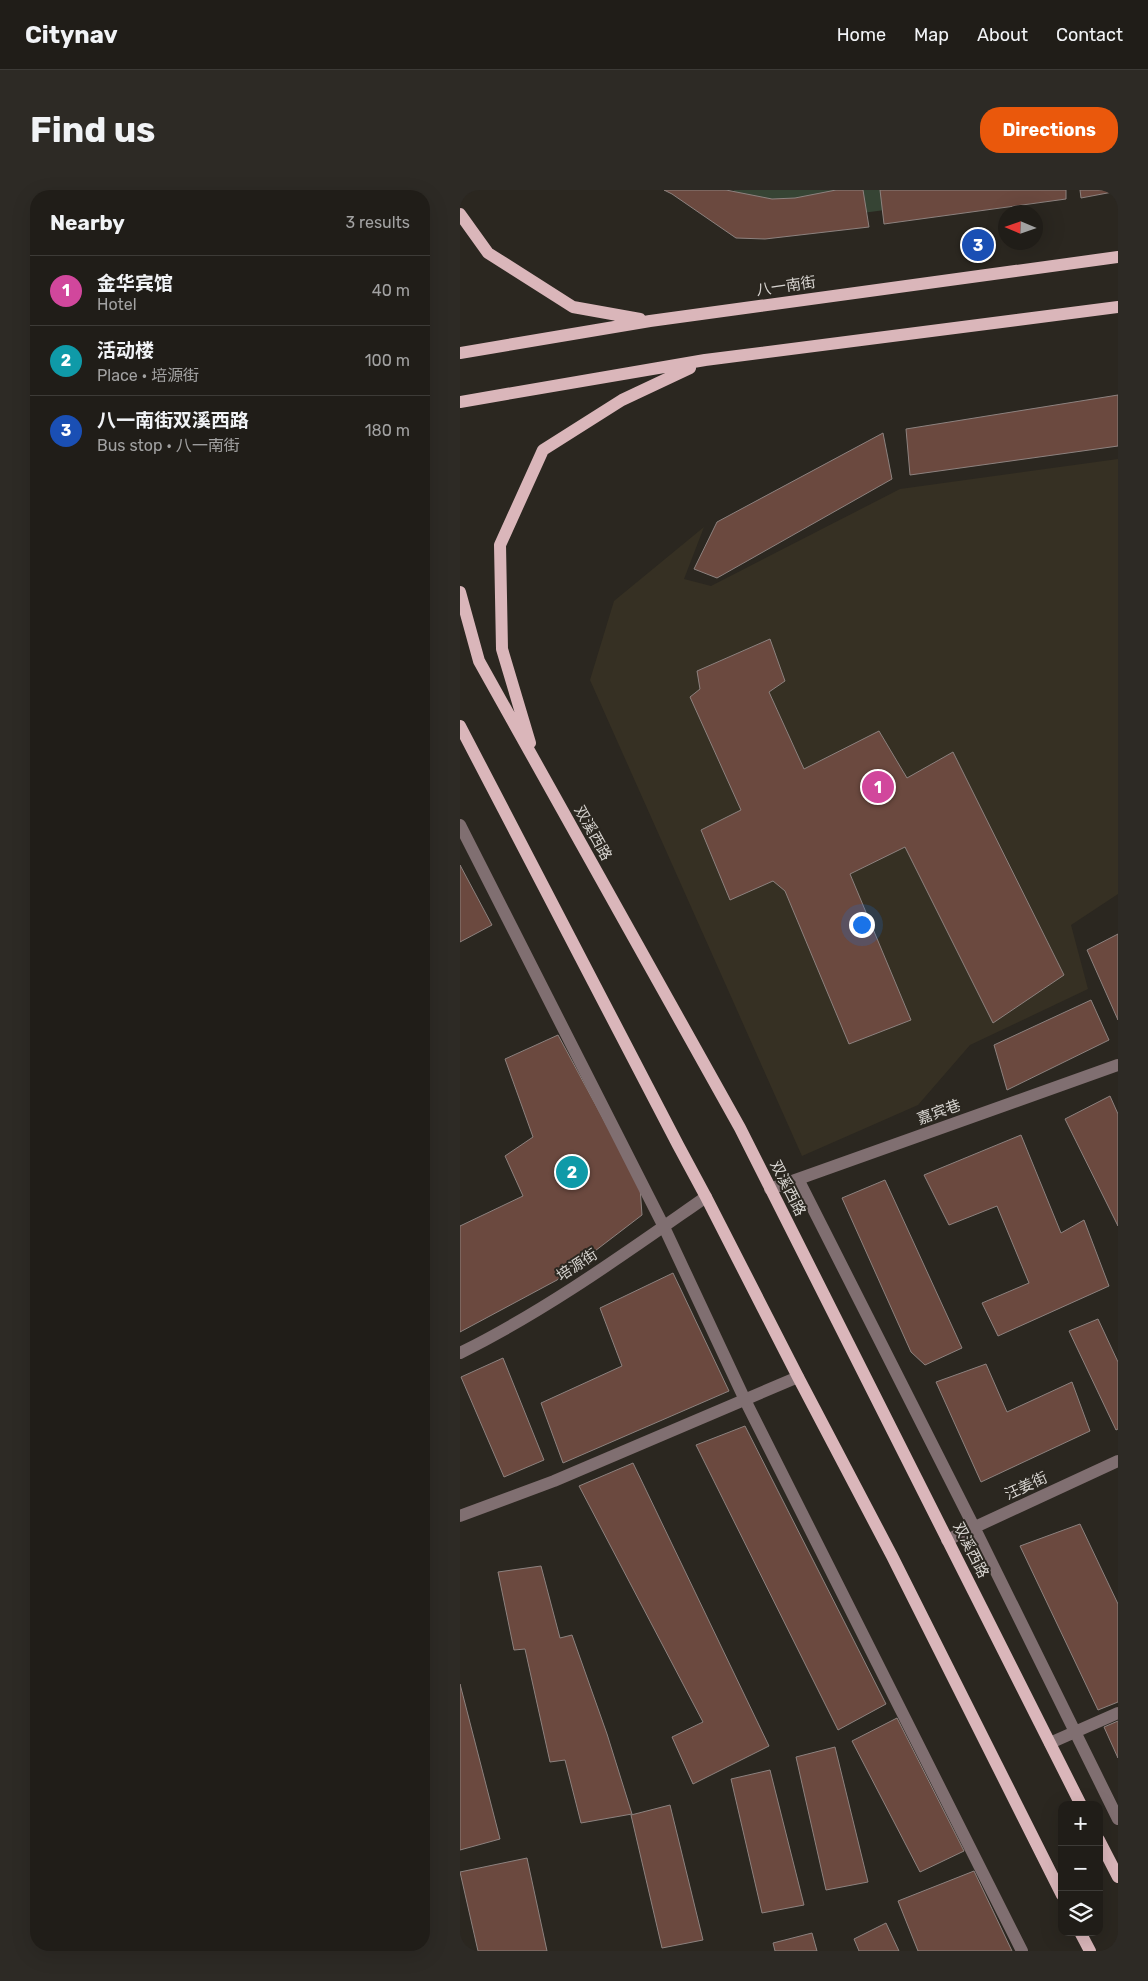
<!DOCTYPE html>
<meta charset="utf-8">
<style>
body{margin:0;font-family:Rubik,"Noto Sans SC",sans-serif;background:#2d2a25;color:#f1f3f6}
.controls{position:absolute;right:15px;bottom:15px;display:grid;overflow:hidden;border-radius:10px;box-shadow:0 5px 20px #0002}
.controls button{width:45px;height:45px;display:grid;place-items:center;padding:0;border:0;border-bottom:1px solid #3d3b37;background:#201d18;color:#f1f3f6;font:25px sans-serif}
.compass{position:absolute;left:538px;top:15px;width:45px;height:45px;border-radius:50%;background:#201d18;box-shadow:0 5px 20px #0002;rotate:272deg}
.you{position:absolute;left:401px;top:734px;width:18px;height:18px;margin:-12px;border:4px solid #fff;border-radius:50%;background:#1a73e8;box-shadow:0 0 0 8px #1a73e833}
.badge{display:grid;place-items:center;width:32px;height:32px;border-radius:50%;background:#ea580c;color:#fff;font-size:16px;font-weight:700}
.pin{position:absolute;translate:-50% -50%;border:2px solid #fff;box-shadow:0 1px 5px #0006}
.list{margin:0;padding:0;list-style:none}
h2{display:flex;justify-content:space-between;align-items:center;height:65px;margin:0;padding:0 20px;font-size:21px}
h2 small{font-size:16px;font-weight:400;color:#a2a2a2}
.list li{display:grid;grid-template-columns:32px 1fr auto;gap:15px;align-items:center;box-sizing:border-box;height:70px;padding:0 20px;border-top:1px solid #3d3b37}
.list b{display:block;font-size:19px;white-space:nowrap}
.list p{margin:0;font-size:16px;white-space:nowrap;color:#a2a2a2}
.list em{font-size:16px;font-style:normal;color:#a2a2a2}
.icon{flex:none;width:28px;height:28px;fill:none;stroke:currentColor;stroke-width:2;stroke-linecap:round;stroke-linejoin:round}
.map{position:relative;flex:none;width:658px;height:1761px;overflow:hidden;border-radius:20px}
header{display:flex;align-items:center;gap:30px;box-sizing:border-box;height:70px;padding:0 25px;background:#201d18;border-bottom:1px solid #3d3b37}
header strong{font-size:24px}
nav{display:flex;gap:28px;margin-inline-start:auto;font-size:18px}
.intro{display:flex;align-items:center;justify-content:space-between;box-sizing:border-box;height:120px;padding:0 30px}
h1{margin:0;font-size:35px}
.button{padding:12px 22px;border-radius:20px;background:#ea580c;color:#fff;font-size:18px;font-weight:700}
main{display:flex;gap:30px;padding:0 30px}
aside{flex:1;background:#201d18;border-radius:20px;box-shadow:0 5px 20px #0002}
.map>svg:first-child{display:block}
</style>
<header>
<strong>Citynav</strong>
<nav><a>Home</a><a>Map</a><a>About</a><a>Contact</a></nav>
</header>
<div class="intro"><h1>Find us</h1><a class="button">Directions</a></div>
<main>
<aside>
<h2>Nearby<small>3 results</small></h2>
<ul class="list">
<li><span class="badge" style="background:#d1479c">1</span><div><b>金华宾馆</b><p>Hotel</p></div><em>40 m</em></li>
<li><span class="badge" style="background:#0f9aa8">2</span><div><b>活动楼</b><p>Place · 培源街</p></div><em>100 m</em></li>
<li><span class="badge" style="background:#1a4fb4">3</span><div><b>八一南街双溪西路</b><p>Bus stop · 八一南街</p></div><em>180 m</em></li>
</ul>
</aside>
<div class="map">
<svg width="658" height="1761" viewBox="0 0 658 1761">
<rect width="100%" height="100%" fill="#2b2720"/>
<path fill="#363023" d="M 658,269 L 658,704 L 611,735 L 628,799 L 510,855 L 458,915 L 342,966 L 130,490 L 154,411 L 244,337 L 224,389 L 251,396 L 440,299 Z"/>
<path fill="#364434" d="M 273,0 L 574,0 L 320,34 Z"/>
<path fill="#6b493f" stroke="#8d827f" d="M 204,0 L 266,0 L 312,9 L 335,8 L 376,0 L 403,0 L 409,37 L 305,49 L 276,48 L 212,4 Z
M 420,0 L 606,0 L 606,9 L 424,34 Z
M 620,0 L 658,0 L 658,1 L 621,8 Z
M 658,205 L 658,256 L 450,285 L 446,239 Z
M 423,243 L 432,289 L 257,388 L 234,379 L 257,332 Z
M 310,449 L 325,491 L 309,502 L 344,579 L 419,541 L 447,588 L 493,562 L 604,785 L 533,833 L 445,657 L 390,684 L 451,830 L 389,854 L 325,701 L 313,691 L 270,710 L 241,640 L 281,620 L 230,507 L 240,499 L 237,481 Z
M 0,675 L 32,735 L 0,752 Z
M 658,744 L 658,830 L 627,760 Z
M 631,810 L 649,850 L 547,900 L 534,855 Z
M 98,845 L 180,997 L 182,1025 L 97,1090 L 0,1142 L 0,1036 L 63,1006 L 45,966 L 73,947 L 45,869 Z
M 650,906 L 658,924 L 658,1036 L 605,929 Z
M 561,945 L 601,1043 L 624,1030 L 649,1096 L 538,1146 L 522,1113 L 569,1093 L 537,1016 L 489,1035 L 464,985 Z
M 425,990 L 502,1158 L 465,1175 L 451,1162 L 382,1008 Z
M 213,1083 L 269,1201 L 103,1273 L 81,1213 L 162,1176 L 140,1118 Z
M 638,1129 L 658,1172 L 658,1239 L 656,1240 L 609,1141 Z
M 43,1168 L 84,1270 L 44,1287 L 1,1187 Z
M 526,1174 L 547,1222 L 612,1192 L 630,1241 L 521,1292 L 476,1192 Z
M 285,1236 L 426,1514 L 378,1540 L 236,1255 Z
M 173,1273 L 309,1556 L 233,1594 L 212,1547 L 243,1532 L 119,1296 Z
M 620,1334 L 658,1414 L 658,1512 L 638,1520 L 560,1356 Z
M 81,1376 L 100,1448 L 112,1445 L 147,1544 L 172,1624 L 121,1633 L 105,1570 L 90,1572 L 65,1459 L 54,1460 L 38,1382 Z
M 0,1494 L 40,1649 L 0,1660 Z
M 437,1528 L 504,1661 L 460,1682 L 392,1551 Z
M 658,1531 L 658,1568 L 644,1537 Z
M 375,1557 L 408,1692 L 366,1700 L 336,1567 Z
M 310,1580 L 344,1715 L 302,1723 L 271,1589 Z
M 210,1615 L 243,1750 L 202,1758 L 171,1625 Z
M 67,1668 L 87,1761 L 18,1761 L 0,1682 Z
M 514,1681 L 552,1761 L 458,1761 L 438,1711 Z
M 426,1733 L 439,1761 L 399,1761 L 394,1749 Z
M 352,1743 L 357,1761 L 315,1761 L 313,1753 Z"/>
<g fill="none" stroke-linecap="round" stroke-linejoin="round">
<path stroke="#806f71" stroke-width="12" d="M 0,635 L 204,1037 L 285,1210 L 562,1761
M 338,989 L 514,1337 L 658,1629
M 310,999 L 658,875
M 0,1163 C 87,1120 167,1062 246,1007
M 0,1326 L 94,1291 L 338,1187
M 487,1350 L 658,1271
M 590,1553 L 658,1523"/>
<path stroke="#dab6ba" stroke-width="12" d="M 0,24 L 28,63 L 113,117 L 180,129
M 0,163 L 190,131 L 658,67
M 0,212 L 245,170 L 658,117
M 0,402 L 19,471 L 280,938 L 621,1615
M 0,536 L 218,955 L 246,1007 L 338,1187 L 432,1366 L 602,1705
M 70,553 L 42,459 L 40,355 L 83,260 L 162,210 L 230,178
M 639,1650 L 658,1687
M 620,1742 L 630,1761"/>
</g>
<g text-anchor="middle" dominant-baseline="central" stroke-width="4" stroke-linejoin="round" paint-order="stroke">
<g font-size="15" fill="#d6d3cf" stroke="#2b2720">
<text transform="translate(326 96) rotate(-8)">八一南街</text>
<text transform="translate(133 643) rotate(61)">双溪西路</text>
<text transform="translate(479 922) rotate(-20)">嘉宾巷</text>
<text transform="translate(328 998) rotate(63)">双溪西路</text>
<text transform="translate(117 1075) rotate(-33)">培源街</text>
<text transform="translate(566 1296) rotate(-25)">汪姜街</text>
<text transform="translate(511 1360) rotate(63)">双溪西路</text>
</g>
</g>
</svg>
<div class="controls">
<button>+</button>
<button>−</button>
<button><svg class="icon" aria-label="layers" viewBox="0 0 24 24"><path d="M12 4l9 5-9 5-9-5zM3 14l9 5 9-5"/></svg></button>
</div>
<svg class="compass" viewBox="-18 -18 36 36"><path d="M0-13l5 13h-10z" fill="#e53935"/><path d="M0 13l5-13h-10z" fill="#a2a2a2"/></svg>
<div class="you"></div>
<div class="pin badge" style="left:418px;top:597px;background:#d1479c">1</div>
<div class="pin badge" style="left:112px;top:982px;background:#0f9aa8">2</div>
<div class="pin badge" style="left:518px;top:55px;background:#1a4fb4">3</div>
</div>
</main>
